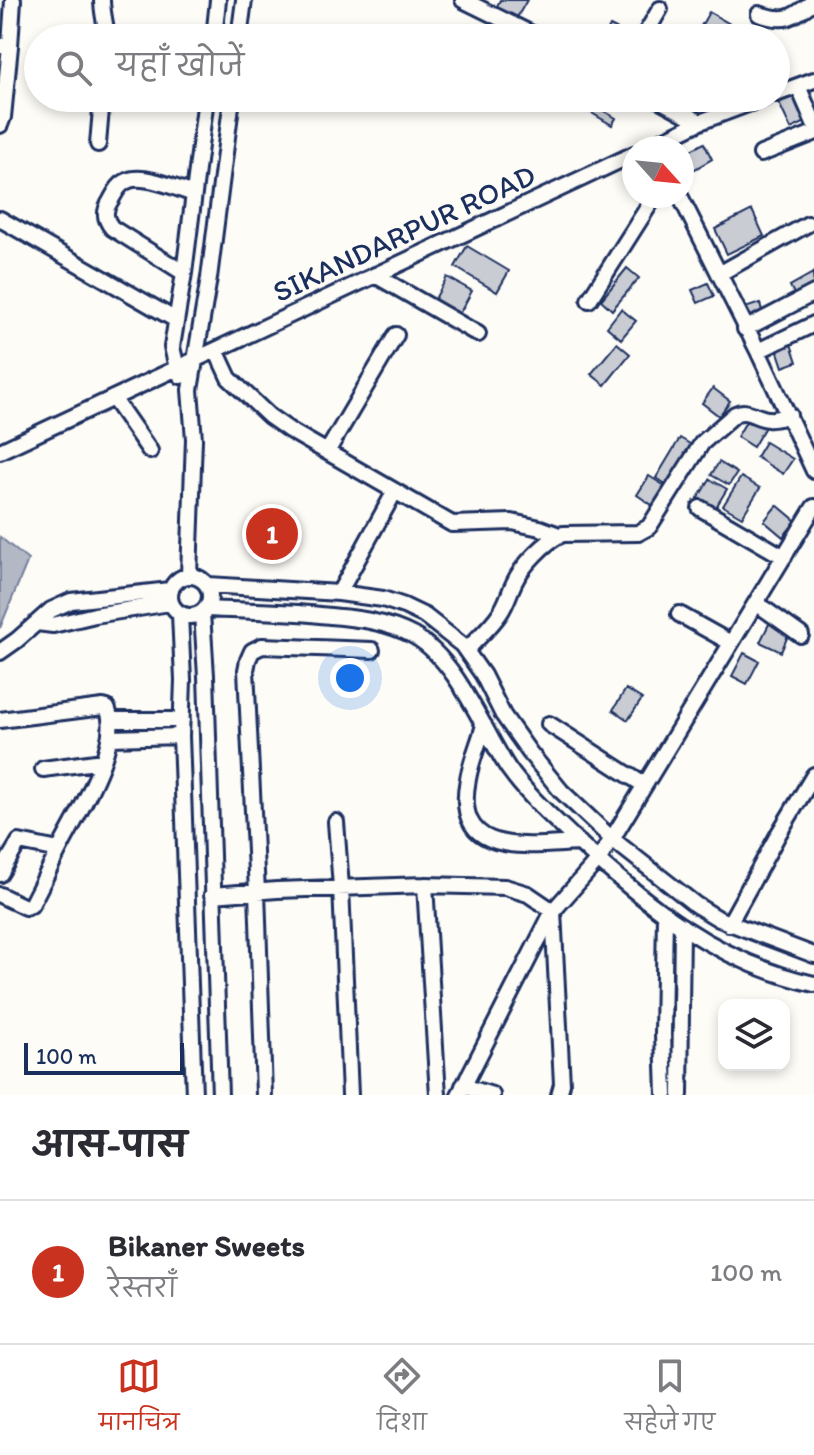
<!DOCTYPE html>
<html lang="hi">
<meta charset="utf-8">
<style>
body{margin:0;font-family:Itim,"Playpen Sans Deva",sans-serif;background:#f7f7f7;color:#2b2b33}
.controls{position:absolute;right:24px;bottom:24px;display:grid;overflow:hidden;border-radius:16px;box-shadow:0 4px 12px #0003}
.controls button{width:72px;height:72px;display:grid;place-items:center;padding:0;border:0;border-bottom:2px solid #e1e1e2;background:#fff;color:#2b2b33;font:40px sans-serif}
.compass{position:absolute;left:622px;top:136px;width:72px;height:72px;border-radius:50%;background:#fff;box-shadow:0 4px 12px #0003;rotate:117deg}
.scale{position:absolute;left:24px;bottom:20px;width:160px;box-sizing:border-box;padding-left:8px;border:4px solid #1b2f5e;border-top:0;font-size:22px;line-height:28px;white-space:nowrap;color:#1b2f5e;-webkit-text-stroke:6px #fdfcf7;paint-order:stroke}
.you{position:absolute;left:350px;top:678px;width:28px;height:28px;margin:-20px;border:6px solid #fff;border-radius:50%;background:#1a73e8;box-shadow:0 0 0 12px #1a73e833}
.badge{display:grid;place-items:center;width:52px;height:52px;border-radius:50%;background:#c8321e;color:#fff;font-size:26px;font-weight:700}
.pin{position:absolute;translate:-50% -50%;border:4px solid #fff;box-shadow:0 2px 8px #0006}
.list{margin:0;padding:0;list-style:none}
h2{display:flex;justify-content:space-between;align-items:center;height:104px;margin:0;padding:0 32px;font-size:34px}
h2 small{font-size:26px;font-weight:400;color:#7c7c81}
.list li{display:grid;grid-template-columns:52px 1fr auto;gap:24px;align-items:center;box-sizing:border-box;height:144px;padding:0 32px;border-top:2px solid #e1e1e2}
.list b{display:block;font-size:30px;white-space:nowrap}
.list p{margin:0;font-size:26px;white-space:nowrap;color:#7c7c81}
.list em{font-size:26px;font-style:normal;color:#7c7c81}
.icon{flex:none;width:44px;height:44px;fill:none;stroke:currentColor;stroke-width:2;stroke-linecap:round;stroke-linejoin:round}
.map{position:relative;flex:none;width:814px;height:1095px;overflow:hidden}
.search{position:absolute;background:#fff;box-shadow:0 4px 12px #0003;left:24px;right:24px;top:24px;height:88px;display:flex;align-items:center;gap:20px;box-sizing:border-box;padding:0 28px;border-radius:44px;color:#7c7c81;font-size:30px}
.sheet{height:248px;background:#fff}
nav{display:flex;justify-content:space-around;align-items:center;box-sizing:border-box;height:112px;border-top:2px solid #e1e1e2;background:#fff;font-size:22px;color:#7c7c81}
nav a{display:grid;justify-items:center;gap:4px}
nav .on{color:#c8321e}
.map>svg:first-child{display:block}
</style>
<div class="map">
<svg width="814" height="1095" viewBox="0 0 814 1095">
<rect width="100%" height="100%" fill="#fdfcf7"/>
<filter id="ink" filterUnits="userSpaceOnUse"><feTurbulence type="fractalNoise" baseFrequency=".0125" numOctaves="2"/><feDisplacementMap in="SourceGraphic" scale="16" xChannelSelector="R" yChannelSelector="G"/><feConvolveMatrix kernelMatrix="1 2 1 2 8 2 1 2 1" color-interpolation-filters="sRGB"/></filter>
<g filter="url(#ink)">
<path fill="#b3b8c5" stroke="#76819c" stroke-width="2" d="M 0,537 L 28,560 L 0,628 Z"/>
<path fill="#c9ccd3" stroke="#1b2f5e" stroke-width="2" d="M 500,0 L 527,0 L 515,21 L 495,10 Z
M 709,12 L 735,27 L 729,38 L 701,38 L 696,35 Z
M 610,26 L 634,38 L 604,38 Z
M 795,91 L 808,121 L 791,129 L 777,99 Z
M 598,98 L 609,98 L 602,110 L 616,118 L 612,125 L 590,112 Z
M 704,143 L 712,159 L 693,170 L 685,153 Z
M 752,210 L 764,236 L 727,254 L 715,229 Z
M 467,246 L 509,271 L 497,292 L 455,267 Z
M 627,268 L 639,278 L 612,310 L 601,300 Z
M 813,273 L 814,291 L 797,300 L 790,286 Z
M 447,277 L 472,291 L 456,320 L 431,306 Z
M 708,283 L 714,296 L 698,303 L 692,290 Z
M 760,303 L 763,315 L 746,320 L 742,309 Z
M 621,309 L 636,321 L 621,339 L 607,327 Z
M 790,341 L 797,362 L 783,367 L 776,346 Z
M 617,343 L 630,354 L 605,385 L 591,374 Z
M 713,388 L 730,401 L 719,416 L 702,403 Z
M 750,415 L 766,425 L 753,447 L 737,437 Z
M 680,438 L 695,447 L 671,487 L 656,478 Z
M 765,442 L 793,459 L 783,474 L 756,457 Z
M 719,462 L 737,473 L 729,485 L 711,475 Z
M 649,476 L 668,488 L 655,507 L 637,495 Z
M 741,477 L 760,488 L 742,517 L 723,506 Z
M 710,479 L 727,489 L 713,512 L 696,501 Z
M 777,505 L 796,521 L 783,537 L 764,521 Z
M 770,622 L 790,631 L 781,652 L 760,642 Z
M 744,653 L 759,661 L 747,684 L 732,676 Z
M 626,689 L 642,699 L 628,720 L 613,710 Z"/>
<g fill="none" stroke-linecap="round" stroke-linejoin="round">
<defs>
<path id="minor" d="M 102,0 C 102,13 106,25 107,38
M 463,0 L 540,38
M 759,14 C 786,23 792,18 814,1
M 214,38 L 218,0
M 239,38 L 244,0
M 643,38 L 660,9
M 0,46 L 10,46 L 3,117 L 0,125
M 10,46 L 13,0
M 798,86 L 814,123
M 776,94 L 814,80
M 656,98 L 700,122
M 98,144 L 102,98
M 647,148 L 700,122 L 764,98
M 761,154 L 814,133
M 680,196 L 758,351 L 814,471
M 0,219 L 176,320
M 184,273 L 112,228 C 104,218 104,211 111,200 C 115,193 119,184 127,181 C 143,173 178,189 194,194
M 719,274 L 808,224
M 375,275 L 478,334
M 589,300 L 655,196
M 745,329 L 814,293
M 216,350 L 229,378 L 269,416 L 289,430 L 452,524 L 512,522 L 540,528 L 559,535
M 758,351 L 814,324
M 181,376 L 177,368 L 172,347 L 184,273 L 206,98
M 113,398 L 150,451
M 0,451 L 634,154
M 327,452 L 396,335
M 700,508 L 784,557
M 189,575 L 194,439 L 190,390 L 209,278 L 232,98
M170 596a20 20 0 1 1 40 0a20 20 0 1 1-40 0Z
M 208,585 L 339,593 L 383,599 L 404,606 L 425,616 L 462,645 L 483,675 L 503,715 L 530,753 L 561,791 L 612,839 L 696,905 L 719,919 L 814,955
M 339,593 L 395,491
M 756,603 L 801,635
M 205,609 C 244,611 282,611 320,615 C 353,618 384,620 414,636 C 457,660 482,728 508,768 C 527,795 551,816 574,838 C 646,905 716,962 814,984
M 202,613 L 206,676 L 220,1095
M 180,614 L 183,680 L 181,736 L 194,1095
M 679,614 L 731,643
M 37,623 L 53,625 L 95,615 L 170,603
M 466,651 C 477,638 491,627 500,613 C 507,603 509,593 514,583 C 521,567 546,540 563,534 L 638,533 L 649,527 L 702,443 L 735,414 C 748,408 755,418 768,419 C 775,420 782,417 789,415
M 0,652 L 17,640 L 51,610 L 71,601 L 170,590
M 0,720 L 103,707 L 107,708 C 124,742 75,818 59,850 L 19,842 L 0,874
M 110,720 L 182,720
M 549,724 L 644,785
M 484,725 C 479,743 471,761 468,779 C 452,859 527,845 580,843
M 110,738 L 181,736
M 43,769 L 103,761
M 336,822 L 341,887 L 350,1095
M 425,885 L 438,1095
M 0,895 L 25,907 L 31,905 L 59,850
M 212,895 L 277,890 L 425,885 L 505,887 L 528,894 L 553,911 L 562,1084 L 559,1095
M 665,914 L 663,1034 L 665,1095
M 729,924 L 779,833 L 814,775
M 463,1086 L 492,1095
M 264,1095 L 257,892 L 246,670 L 248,660 L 252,651 L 262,646 L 372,650
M 459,1095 L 553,911 L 598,860 L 612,839 L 814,507
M 680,1095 L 682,926"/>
</defs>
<use href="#minor" stroke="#1b2f5e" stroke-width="20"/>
<use href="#minor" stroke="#fdfcf7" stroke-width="14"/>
</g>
</g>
<g text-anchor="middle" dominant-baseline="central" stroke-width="6" stroke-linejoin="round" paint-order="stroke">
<g font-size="30" fill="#1b2f5e" stroke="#fdfcf7">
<text transform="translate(404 233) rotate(-25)">SIKANDARPUR ROAD</text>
</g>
</g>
</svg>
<div class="controls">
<button><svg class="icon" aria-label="layers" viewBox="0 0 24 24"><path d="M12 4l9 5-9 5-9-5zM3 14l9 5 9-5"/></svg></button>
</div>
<svg class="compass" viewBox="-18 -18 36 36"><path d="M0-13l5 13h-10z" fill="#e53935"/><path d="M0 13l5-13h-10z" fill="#7c7c81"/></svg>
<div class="scale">100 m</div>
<div class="you"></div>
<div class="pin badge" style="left:272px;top:534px">1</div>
<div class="search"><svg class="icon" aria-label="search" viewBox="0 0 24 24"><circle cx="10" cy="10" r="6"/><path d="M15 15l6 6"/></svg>यहाँ खोजें</div>
</div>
<section class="sheet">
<h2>आस-पास<small></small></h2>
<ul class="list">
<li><span class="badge">1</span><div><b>Bikaner Sweets</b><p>रेस्तराँ</p></div><em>100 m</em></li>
</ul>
</section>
<nav>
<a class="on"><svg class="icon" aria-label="map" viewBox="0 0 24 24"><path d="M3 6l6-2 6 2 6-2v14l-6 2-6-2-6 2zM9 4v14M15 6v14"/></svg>मानचित्र</a>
<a><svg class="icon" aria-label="directions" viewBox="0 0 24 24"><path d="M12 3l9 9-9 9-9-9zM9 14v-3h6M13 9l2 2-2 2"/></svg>दिशा</a>
<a><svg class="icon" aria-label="saved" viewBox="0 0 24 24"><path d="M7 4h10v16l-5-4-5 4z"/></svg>सहेजे गए</a>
</nav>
